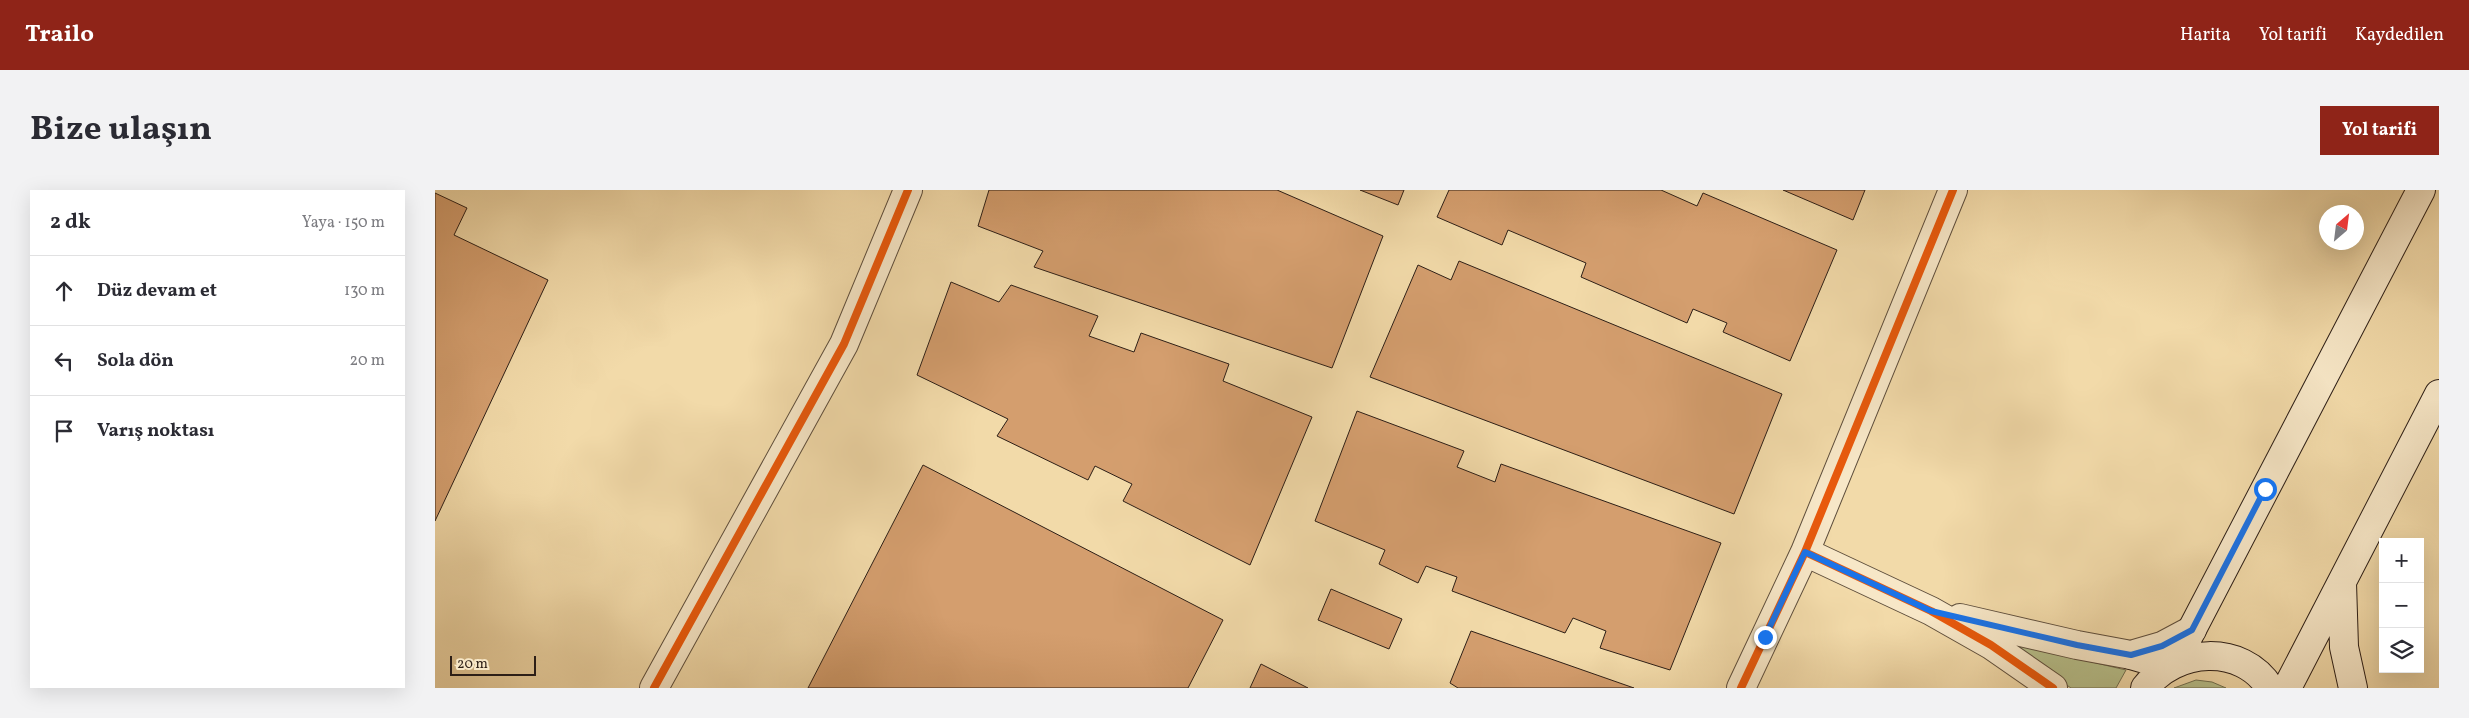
<!DOCTYPE html>
<html lang="tr">
<meta charset="utf-8">
<style>
body{margin:0;font-family:Vollkorn,serif;background:#f2f2f3;color:#2b2b33}
.controls{position:absolute;right:15px;bottom:15px;display:grid;overflow:hidden;border-radius:0px;box-shadow:0 5px 20px #0002}
.controls button{width:45px;height:45px;display:grid;place-items:center;padding:0;border:0;border-bottom:1px solid #e1e1e2;background:#fff;color:#2b2b33;font:25px sans-serif}
.compass{position:absolute;left:1884px;top:15px;width:45px;height:45px;border-radius:50%;background:#fff;box-shadow:0 5px 20px #0002;rotate:28deg}
.scale{position:absolute;left:15px;bottom:12px;width:86px;box-sizing:border-box;padding-left:5px;border:2px solid #2d1f17;border-top:0;font-size:14px;line-height:18px;white-space:nowrap;color:#2d1f17;-webkit-text-stroke:4px #f7e7c7;paint-order:stroke}
.stop{position:absolute;width:15px;height:15px;margin:-11px;border:4px solid #1a73e8;border-radius:50%;background:#fff}
.stop.end{background:#1a73e8;border-color:#fff;box-shadow:0 1px 5px #0008}
.list{margin:0;padding:0;list-style:none}
h2{display:flex;justify-content:space-between;align-items:center;height:65px;margin:0;padding:0 20px;font-size:21px}
h2 small{font-size:16px;font-weight:400;color:#7c7c81}
.list li{display:grid;grid-template-columns:32px 1fr auto;gap:15px;align-items:center;box-sizing:border-box;height:70px;padding:0 20px;border-top:1px solid #e1e1e2}
.list b{display:block;font-size:19px;white-space:nowrap}
.list em{font-size:16px;font-style:normal;color:#7c7c81}
.icon{flex:none;width:28px;height:28px;fill:none;stroke:currentColor;stroke-width:2;stroke-linecap:round;stroke-linejoin:round}
.map{position:relative;flex:none;width:2004px;height:498px;overflow:hidden;border-radius:0px}
header{display:flex;align-items:center;gap:30px;box-sizing:border-box;height:70px;padding:0 25px;background:#8f2418;color:#fff}
header strong{font-size:24px}
nav{display:flex;gap:28px;margin-inline-start:auto;font-size:18px}
.intro{display:flex;align-items:center;justify-content:space-between;box-sizing:border-box;height:120px;padding:0 30px}
h1{margin:0;font-size:35px}
.button{padding:12px 22px;border-radius:0px;background:#8f2418;color:#fff;font-size:18px;font-weight:700}
main{display:flex;gap:30px;padding:0 30px}
aside{flex:1;background:#fff;border-radius:0px;box-shadow:0 5px 20px #0002}
.map>svg:first-child{display:block}
</style>
<header>
<strong>Trailo</strong>
<nav><a>Harita</a><a>Yol tarifi</a><a>Kaydedilen</a></nav>
</header>
<div class="intro"><h1>Bize ulaşın</h1><a class="button">Yol tarifi</a></div>
<main>
<aside>
<h2>2 dk<small>Yaya · 150 m</small></h2>
<ul class="list">
<li><svg class="icon" aria-label="ahead" viewBox="0 0 24 24"><path d="M12 20V5M6 11l6-6 6 6"/></svg><div><b>Düz devam et</b></div><em>130 m</em></li>
<li><svg class="icon" aria-label="left" viewBox="0 0 24 24"><path d="M17 20v-9H6M10 6l-5 5 5 5"/></svg><div><b>Sola dön</b></div><em>20 m</em></li>
<li><svg class="icon" aria-label="arrive" viewBox="0 0 24 24"><path d="M6 21V4h12l-3 4 3 4H6"/></svg><div><b>Varış noktası</b></div></li>
</ul>
</aside>
<div class="map">
<svg width="2004" height="498" viewBox="0 0 2004 498">
<rect width="100%" height="100%" fill="#f2daa9"/>
<filter id="stains"><feTurbulence type="fractalNoise" baseFrequency=".004" numOctaves="4"/><feColorMatrix values="0 0 0 0 .2 0 0 0 0 .09 0 0 0 0 .02 0 0 0 .5 -.17"/></filter>
<radialGradient id="worn" r=".72"><stop offset=".6" stop-color="#630" stop-opacity="0"/><stop offset="1" stop-color="#630" stop-opacity=".3"/></radialGradient>
<path fill="#b7c08b" stroke="#727051" d="M 1567,451 L 1691,480 L 1681,498 L 1636,498 Z
M 1761,490 L 1777,492 L 1791,498 L 1739,498 Z"/>
<path fill="#d49e6e" stroke="#2d1f17" d="M 554,0 L 842,0 L 948,46 L 897,178 L 599,77 L 608,61 L 543,36 Z
M 925,0 L 969,0 L 963,15 Z
M 1014,0 L 1226,0 L 1262,16 L 1268,3 L 1402,60 L 1355,171 L 1288,142 L 1292,133 L 1258,119 L 1252,133 L 1146,87 L 1151,73 L 1073,40 L 1067,55 L 1002,27 Z
M 1348,0 L 1430,0 L 1418,30 Z
M 0,3 L 32,18 L 19,45 L 113,90 L 0,331 Z
M 1024,71 L 1347,204 L 1299,324 L 935,187 L 983,75 L 1016,90 Z
M 516,92 L 564,112 L 576,95 L 663,126 L 654,146 L 699,162 L 706,143 L 794,174 L 788,191 L 877,227 L 815,375 L 688,311 L 697,294 L 660,276 L 653,290 L 562,246 L 573,229 L 482,185 Z
M 922,221 L 1029,261 L 1022,277 L 1060,292 L 1066,274 L 1286,353 L 1235,480 L 1165,458 L 1171,441 L 1138,428 L 1130,443 L 1017,401 L 1022,387 L 991,376 L 983,393 L 944,374 L 950,360 L 880,331 Z
M 488,275 L 788,430 L 753,498 L 373,498 Z
M 896,399 L 967,429 L 954,459 L 883,430 Z
M 1036,441 L 1199,498 L 1023,498 L 1015,493 Z
M 826,474 L 873,498 L 815,498 Z"/>
<g fill="none" stroke-linecap="round" stroke-linejoin="round">
<defs>
<path id="minor" d="M 1370,362 L 1518,0
M 1525,428 L 1642,455 L 1696,465 L 1727,456 L 1757,440
M 219,498 L 409,154 L 473,0
M 1306,498 L 1370,362 L 1496,421 L 1556,455 L 1618,498"/>
<path id="secondary" d="M 1907,393 L 1909,457 L 1918,498
M 1696,465 L 1734,476
M 1740,472 L 1986,0
M 1710,498 C 1740,458 1807,453 1835,498
M 1852,498 L 2004,204"/>
</defs>
<use href="#minor" stroke="#5e4e3c" stroke-width="30"/>
<use href="#secondary" stroke="#2d1f17" stroke-width="30"/>
<use href="#minor" stroke="#f7e7c7" stroke-width="28"/>
<use href="#secondary" stroke="#f7e7c7" stroke-width="28"/>
<defs>
<path id="cycleway" d="M 1370,362 L 1518,0
M 219,498 L 409,154 L 473,0
M 1306,498 L 1370,362 L 1496,421 L 1556,455 L 1618,498"/>
</defs>
<use href="#cycleway" stroke="#f7e7c7" stroke-width="11"/>
<use href="#cycleway" stroke="#e8590c" stroke-width="8"/>
</g>
<g fill="none" stroke-linecap="round" stroke-linejoin="round">
<path stroke="#1a73e8" stroke-width="6" d="M 1330,447 L 1370,362 L 1496,421 L 1642,455 L 1696,465 L 1727,456 L 1757,440 L 1830,299"/>
</g>
<rect width="100%" height="100%" filter="url(#stains)"/>
<rect width="100%" height="100%" fill="url(#worn)"/>
</svg>
<div class="controls">
<button>+</button>
<button>−</button>
<button><svg class="icon" aria-label="layers" viewBox="0 0 24 24"><path d="M12 4l9 5-9 5-9-5zM3 14l9 5 9-5"/></svg></button>
</div>
<svg class="compass" viewBox="-18 -18 36 36"><path d="M0-13l5 13h-10z" fill="#e53935"/><path d="M0 13l5-13h-10z" fill="#7c7c81"/></svg>
<div class="scale">20 m</div>
<div class="stop" style="left:1830px;top:299px"></div>
<div class="stop end" style="left:1330px;top:447px"></div>
</div>
</main>
